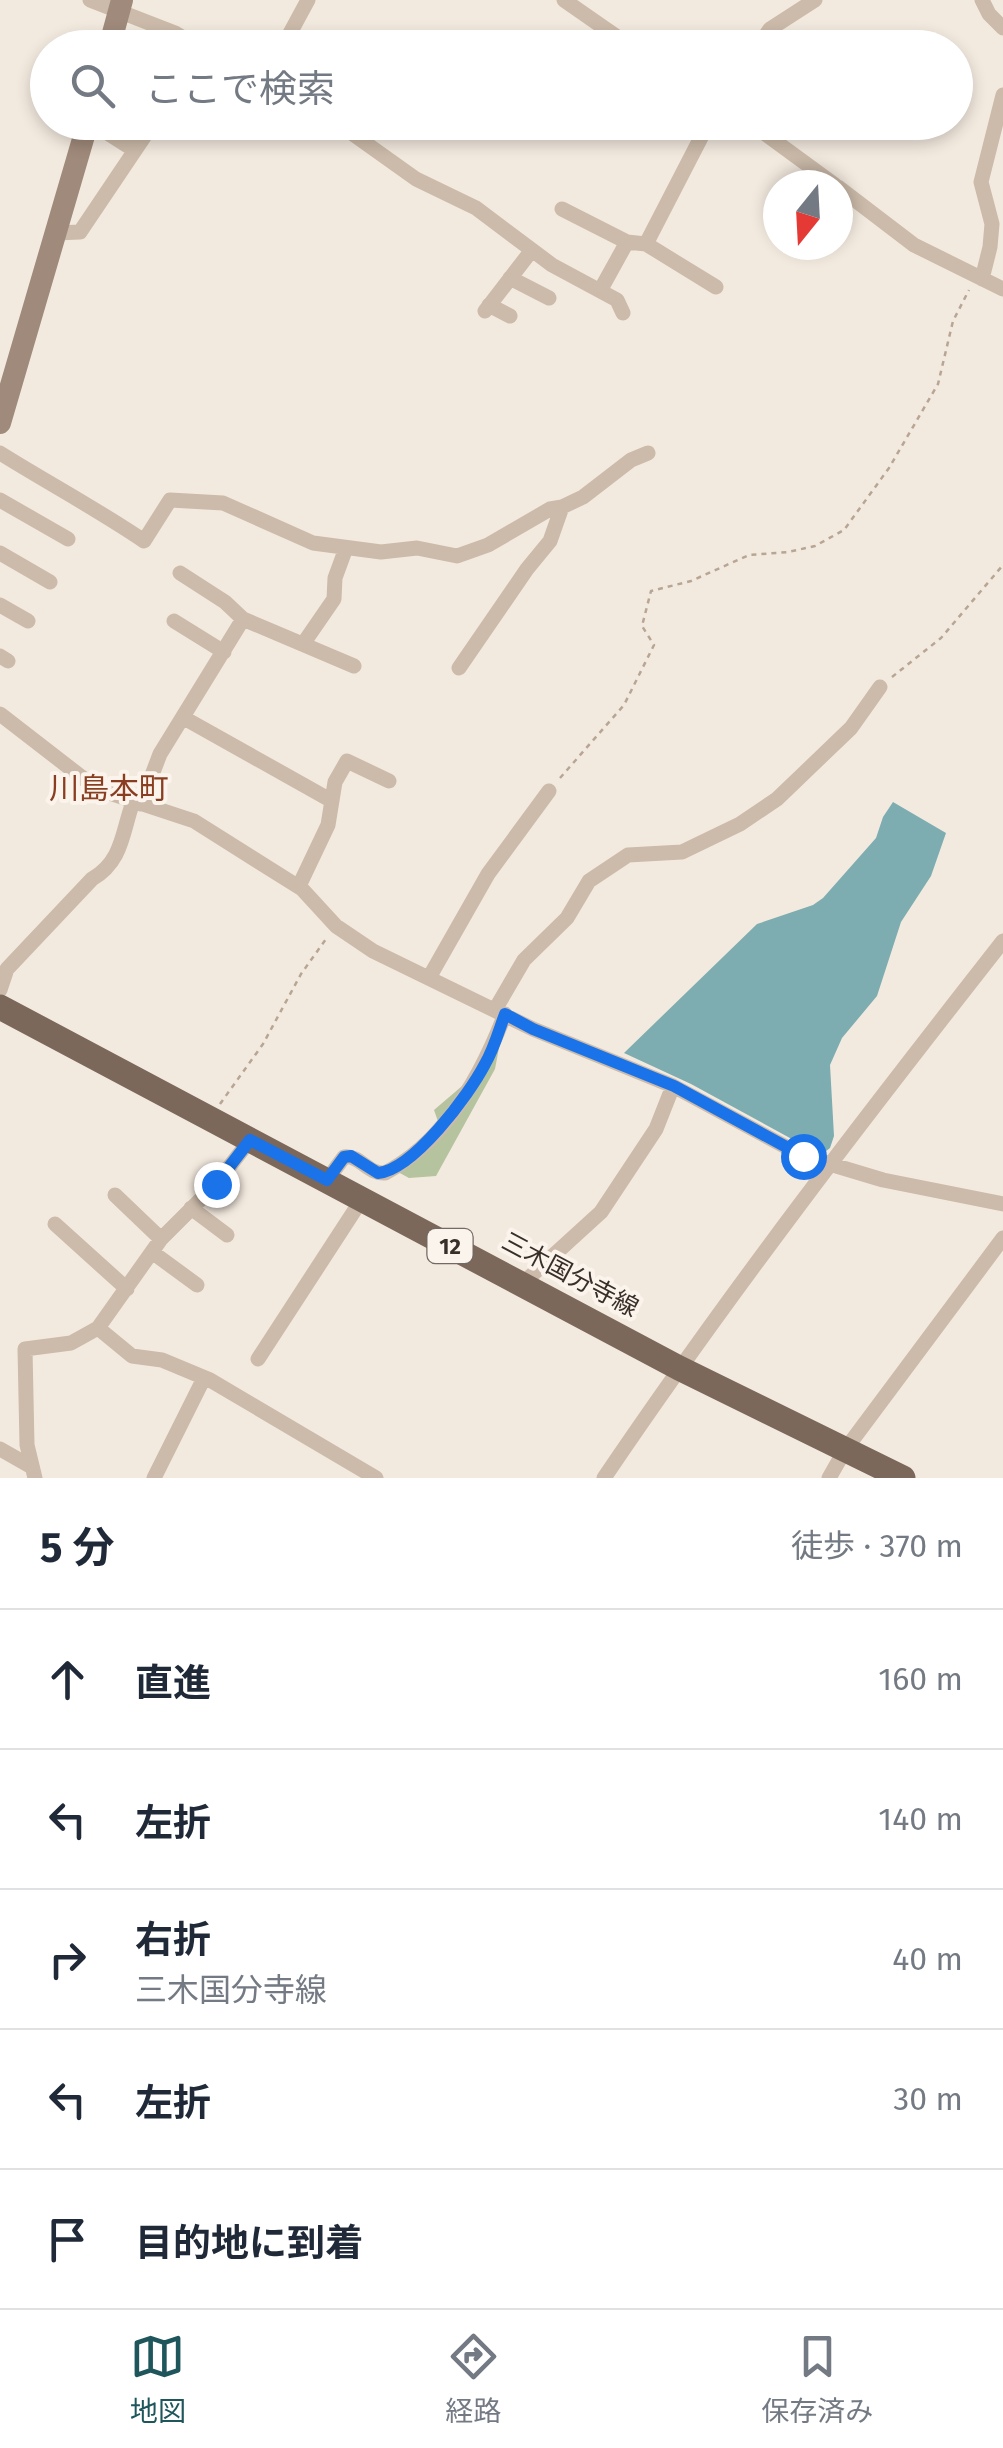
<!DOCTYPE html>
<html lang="ja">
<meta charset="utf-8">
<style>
body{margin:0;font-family:"Fira Sans","Noto Sans JP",sans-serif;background:#f2f2f3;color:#1f2937}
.compass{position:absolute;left:763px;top:170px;width:90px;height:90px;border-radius:50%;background:#fff;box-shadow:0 5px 15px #0003;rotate:198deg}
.stop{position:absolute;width:30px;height:30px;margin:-22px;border:8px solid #1a73e8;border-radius:50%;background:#fff}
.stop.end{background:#1a73e8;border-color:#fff;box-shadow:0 2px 10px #0008}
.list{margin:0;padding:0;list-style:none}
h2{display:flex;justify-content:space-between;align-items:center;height:130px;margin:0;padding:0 40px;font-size:42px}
h2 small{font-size:32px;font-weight:400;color:#747a83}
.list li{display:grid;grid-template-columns:65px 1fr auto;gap:30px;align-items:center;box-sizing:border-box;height:140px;padding:0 40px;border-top:2px solid #e0e1e3}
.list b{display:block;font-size:38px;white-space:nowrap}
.list p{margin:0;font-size:32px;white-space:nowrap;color:#747a83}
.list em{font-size:32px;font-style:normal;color:#747a83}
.icon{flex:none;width:55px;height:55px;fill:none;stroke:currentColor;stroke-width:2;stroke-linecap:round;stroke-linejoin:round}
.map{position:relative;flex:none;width:1003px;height:1478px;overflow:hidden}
.search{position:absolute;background:#fff;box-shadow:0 5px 15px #0003;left:30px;right:30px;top:30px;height:110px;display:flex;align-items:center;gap:25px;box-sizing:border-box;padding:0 35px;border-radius:55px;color:#747a83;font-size:38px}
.sheet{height:830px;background:#fff}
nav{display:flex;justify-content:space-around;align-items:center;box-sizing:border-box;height:140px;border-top:2px solid #e0e1e3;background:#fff;font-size:28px;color:#747a83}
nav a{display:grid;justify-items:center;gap:5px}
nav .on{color:#1e565c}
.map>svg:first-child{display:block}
</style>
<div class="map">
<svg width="1003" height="1478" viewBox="0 0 1003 1478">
<rect width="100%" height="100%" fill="#f3eadf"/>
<path fill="#b5c39e" d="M 502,1032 L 495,1069 L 436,1176 L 409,1178 L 396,1171 L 441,1130 L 434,1110 L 475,1075 Z"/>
<path fill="#7dadb1" d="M 893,802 L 946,833 L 931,876 L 901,922 L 877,996 L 842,1038 L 830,1065 L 834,1136 L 830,1148 L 821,1155 L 691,1084 L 624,1053 L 757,924 L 813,905 L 823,898 L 876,838 L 883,817 Z"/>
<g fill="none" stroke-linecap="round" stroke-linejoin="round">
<path stroke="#b8a594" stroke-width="2.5" stroke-dasharray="5 5" stroke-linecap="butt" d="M 892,677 L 941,638 L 1003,565
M 560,778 L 624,705 L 654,645 L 642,626 L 651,591 L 691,581 L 749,555 L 788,552 L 815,546 L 844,530 L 889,468 L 938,384 L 953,321 L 969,290
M 220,1104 L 263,1044 L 301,974 L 326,939"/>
<path stroke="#cba" stroke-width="15" d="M 90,0 L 175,33 L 200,48
M 564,0 L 633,48
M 982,0 L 989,14 L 1003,28
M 282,48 L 308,0
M 757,48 L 770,29 L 815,0
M 90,122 L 134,150
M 336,122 L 416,179 L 476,208 L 552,265 L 617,300 L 623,313
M 749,122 L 835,185
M 838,187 L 914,245 L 1003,289
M 562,209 L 627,242 L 646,244 L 716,287
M 56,233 L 80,232 L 154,122
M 646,244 L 709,122
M 510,278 L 549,298
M 982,279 L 990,247 L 992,224 L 981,182 L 1003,95
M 601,289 L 627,242
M 489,305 L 510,316
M 485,311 L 532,250
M 0,453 C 48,483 97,509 144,541 L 170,500 L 223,503 L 313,543 L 381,552 L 417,548 L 457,556 L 488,545 L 550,509 L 562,507 L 583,497 L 631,460 L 648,453
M 0,500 L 68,539
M 0,553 L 50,582
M 180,573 L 225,602 L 243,619 L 354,666
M 0,605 L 28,621
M 174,621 L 224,652
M 303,644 L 334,599 L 335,578 L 346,548
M 0,656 L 8,661
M 459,668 L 527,569 L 550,541 L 562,507
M 0,714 L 97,789 L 194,821 L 302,889 L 336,926 L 373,951 L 533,1029 L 673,1086 L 803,1156 L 883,1180 L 1003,1204
M 184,718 L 332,801
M 141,804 L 160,754 L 243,619
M 299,886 L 328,825 L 335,782 L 347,761 L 389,781
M 430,976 L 488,874 L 549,791
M 0,990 L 7,969 L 92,879 C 123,861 122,832 133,802
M 496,1008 L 524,960 L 567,918 L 589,881 L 628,855 L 682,852 L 740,824 L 777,799 L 851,728 L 880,687
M 327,1180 L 344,1157 C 361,1155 367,1174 385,1173 C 445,1142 482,1074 505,1014
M 115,1195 L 161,1239
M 191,1208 L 227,1235
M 55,1224 L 127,1289
M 152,1252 L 197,1285
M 522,1284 L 601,1212 L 656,1129 L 673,1086
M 98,1328 L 132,1356 L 162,1360 L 210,1380 L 376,1478
M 258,1359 L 362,1199
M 0,1449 L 30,1466
M 35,1478 L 27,1445 L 25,1349 L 71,1343 L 98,1328 L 161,1239 L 216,1184 L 250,1140
M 154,1478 L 204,1378
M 604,1478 C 729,1293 865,1117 1003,941
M 829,1478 L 845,1450 L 1003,1238"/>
<path stroke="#a08a7b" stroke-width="22" d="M 109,48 L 122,0
M 0,423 L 88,122"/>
<path stroke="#7c675b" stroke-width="25" d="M 0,1007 L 679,1368 L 903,1478"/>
</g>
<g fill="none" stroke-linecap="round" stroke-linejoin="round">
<path stroke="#1a73e8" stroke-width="12" d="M 216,1184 L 250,1140 L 327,1180 L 344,1157 L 351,1156 L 378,1173 C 413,1170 469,1095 485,1064 C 494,1049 499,1030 505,1014 L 533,1029 L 674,1086 L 803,1156"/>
</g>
<g text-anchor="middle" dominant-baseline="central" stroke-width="8" stroke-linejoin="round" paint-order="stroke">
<rect fill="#fbf4ec" stroke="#736a64" stroke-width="2.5" x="427.5" y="1229" width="45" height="34" rx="8"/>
<g font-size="22" font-weight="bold" fill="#392f2a">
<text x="450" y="1246">12</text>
</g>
<g font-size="25" fill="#392f2a" stroke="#fbf4ec">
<text transform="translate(570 1275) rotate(28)">三木国分寺線</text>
</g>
<g font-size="30" fill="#8a3e21" stroke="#fbf4ec">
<text x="109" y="789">川島本町</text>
</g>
</g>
</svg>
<svg class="compass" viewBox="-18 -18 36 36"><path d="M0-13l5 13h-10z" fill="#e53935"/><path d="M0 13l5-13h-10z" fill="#747a83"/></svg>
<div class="stop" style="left:803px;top:1156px"></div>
<div class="stop end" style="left:216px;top:1184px"></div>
<div class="search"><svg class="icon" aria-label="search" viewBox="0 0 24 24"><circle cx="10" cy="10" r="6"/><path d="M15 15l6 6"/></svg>ここで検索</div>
</div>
<section class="sheet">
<h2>5 分<small>徒歩 · 370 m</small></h2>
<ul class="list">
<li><svg class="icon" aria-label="ahead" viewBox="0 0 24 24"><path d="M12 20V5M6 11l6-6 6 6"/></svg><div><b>直進</b></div><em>160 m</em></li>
<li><svg class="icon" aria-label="left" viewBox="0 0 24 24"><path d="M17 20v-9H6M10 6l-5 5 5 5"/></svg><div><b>左折</b></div><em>140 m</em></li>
<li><svg class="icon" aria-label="right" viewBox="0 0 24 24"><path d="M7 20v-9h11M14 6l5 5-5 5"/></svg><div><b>右折</b><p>三木国分寺線</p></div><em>40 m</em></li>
<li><svg class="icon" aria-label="left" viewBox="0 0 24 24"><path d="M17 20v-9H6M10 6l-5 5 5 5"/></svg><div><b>左折</b></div><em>30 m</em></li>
<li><svg class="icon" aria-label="arrive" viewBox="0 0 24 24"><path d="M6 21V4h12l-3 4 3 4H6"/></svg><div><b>目的地に到着</b></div></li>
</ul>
</section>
<nav>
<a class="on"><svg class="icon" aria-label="map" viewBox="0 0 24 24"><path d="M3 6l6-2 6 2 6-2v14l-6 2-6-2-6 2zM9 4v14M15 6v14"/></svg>地図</a>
<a><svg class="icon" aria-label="directions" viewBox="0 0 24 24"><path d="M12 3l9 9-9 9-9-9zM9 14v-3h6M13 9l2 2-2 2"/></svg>経路</a>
<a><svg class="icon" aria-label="saved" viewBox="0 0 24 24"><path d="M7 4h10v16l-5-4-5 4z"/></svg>保存済み</a>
</nav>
